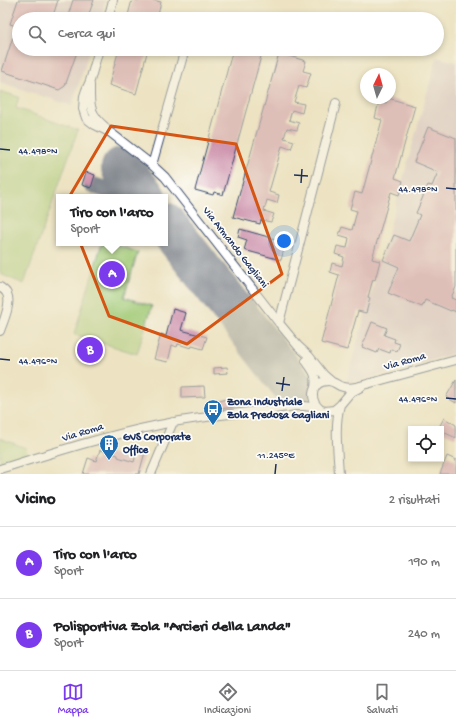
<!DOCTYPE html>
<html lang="it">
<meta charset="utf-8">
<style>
body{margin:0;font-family:"Gochi Hand",sans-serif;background:#f6f6f6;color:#202124}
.controls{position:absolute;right:12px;bottom:12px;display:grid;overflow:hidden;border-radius:0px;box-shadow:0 2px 6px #0003}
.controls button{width:36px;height:36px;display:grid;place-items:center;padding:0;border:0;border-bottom:1px solid #e0e0e0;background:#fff;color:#202124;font:20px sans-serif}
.compass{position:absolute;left:360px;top:68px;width:36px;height:36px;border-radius:50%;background:#fff;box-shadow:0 2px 6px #0003;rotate:5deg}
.you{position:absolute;left:284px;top:241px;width:14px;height:14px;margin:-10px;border:3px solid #fff;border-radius:50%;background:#1a73e8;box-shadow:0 0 0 6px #1a73e833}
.badge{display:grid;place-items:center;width:26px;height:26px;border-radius:50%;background:#7c3aed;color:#fff;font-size:13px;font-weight:700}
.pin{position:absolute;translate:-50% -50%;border:2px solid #fff;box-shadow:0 1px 4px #0006}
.popup{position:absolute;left:56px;top:194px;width:112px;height:52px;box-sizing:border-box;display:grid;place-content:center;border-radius:0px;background:#fff;filter:drop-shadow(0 1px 3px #0005);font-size:13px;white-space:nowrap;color:#757577}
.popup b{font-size:15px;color:#202124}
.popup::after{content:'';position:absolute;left:50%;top:100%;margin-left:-8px;border:8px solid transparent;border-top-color:#fff}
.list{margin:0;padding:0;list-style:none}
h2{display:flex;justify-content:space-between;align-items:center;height:52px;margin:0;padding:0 16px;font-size:17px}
h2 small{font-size:13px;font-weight:400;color:#757577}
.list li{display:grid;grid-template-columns:26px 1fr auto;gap:12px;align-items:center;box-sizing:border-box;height:72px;padding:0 16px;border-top:1px solid #e0e0e0}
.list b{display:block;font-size:15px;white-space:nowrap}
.list p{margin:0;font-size:13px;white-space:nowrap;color:#757577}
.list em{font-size:13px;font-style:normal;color:#757577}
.icon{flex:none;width:22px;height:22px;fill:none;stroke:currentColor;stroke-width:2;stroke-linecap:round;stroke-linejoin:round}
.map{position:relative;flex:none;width:456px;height:474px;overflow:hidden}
.search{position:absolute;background:#fff;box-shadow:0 2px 6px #0003;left:12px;right:12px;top:12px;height:44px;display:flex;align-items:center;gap:10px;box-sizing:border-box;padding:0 14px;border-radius:22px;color:#757577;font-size:15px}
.sheet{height:196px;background:#fff}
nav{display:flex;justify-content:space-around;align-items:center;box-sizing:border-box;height:56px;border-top:1px solid #e0e0e0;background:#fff;font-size:11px;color:#757577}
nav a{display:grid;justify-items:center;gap:2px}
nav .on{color:#7c3aed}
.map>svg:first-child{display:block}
</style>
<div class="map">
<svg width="456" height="474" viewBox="0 0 456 474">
<rect width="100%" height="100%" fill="#fdfcf7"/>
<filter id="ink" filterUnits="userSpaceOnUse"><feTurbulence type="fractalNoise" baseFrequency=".025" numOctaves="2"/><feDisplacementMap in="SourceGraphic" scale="8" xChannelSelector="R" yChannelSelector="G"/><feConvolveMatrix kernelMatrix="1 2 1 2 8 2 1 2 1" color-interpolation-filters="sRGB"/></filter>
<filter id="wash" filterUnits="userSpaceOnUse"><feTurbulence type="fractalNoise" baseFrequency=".012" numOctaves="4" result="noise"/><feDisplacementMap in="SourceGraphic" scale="16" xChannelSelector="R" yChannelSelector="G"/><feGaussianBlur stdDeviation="0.9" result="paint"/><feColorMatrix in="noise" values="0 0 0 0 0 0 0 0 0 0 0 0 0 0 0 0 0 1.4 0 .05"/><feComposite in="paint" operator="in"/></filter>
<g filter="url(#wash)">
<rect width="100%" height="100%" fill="#ede3c3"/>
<path fill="#d2bdc7" d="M 0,0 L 106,0 L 100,19 L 19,19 L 19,49 L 90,49 L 72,106 L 0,82 Z
M 437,57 L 456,62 L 456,353 L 350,384 L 346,383 Z"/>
<path fill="#a1c974" stroke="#5e7c69" d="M 0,91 L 19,97 L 16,108 L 78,130 L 24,284 L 0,274 Z
M 102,243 L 110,243 L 138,252 L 124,297 L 152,306 L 137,354 L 74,334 Z
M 0,438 L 26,448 L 27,451 L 24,458 L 0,466 Z"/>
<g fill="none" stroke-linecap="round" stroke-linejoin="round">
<path stroke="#848990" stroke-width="17" d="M 92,185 L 111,191 L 128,175"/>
<path stroke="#848990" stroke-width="42" d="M 122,168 L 145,197
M 165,223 L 293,386"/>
</g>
<g id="blocks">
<path fill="#cd92ac" d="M 18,0 L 58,0 L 52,19 L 19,19 L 19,27 L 10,24 Z
M 73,0 L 94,0 L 87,19 L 67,19 Z
M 132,0 L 152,0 L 161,2 L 157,19 L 127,19 Z
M 13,37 L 19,39 L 19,49 L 49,49 L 56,51 L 57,49 L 78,49 L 65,86 L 59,90 L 2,71 Z
M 119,49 L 148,49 L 136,94 L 109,85 Z
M 233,49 L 263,49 L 223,195 L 214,192 L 213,195 L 195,190 Z
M 279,53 L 306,61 L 303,71 L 311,73 L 306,88 L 299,86 L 294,102 L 304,104 L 302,113 L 292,110 L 289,120 L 299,123 L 297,130 L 287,128 L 284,138 L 294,141 L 291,149 L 282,146 L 269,192 L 279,195 L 277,203 L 267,200 L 264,211 L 274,214 L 271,222 L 261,220 L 260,224 L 233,217 Z
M 388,98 L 415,106 L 395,178 L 403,181 L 399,195 L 391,192 L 372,259 L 380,261 L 375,280 L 373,279 L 368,297 L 370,298 L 366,313 L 358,311 L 347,350 L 321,343 L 339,275 L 330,272 L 332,263 L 342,266 L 344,257 L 335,254 L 337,246 L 347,248 L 349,238 L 339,235 L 342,227 L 352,230 L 357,211 L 350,209 L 355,192 L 362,194 L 382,120 L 375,118 L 379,101 L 386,103 Z
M 428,127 L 456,138 L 456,287 L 451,298 L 456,300 L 456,312 L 452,310 L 451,311 L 425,300 L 422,307 L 388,293 L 399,267 L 383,260 L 394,235 L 409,241 L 420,215 L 416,213 L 428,185 L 432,186 L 438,172 L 414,162 Z
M 86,172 L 95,175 L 91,188 L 82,185 Z
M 240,229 L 286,242 L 281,260 L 244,250 L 247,240 L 238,237 Z
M 173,309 L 186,313 L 181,330 L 207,337 L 203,349 L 192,346 L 191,348 L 178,344 L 177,347 L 172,345 L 168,362 L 154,359 L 161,334 L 166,336 Z
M 372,322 L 387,328 L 384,335 L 395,339 L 394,342 L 400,344 L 397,351 L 391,349 L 390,353 L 379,349 L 377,353 L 362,347 Z
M 80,344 L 102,351 L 100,357 L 78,350 Z
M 227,367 L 228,373 L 214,374 L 214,368 Z
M 456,380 L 456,403 L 446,397 Z
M 204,386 L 205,397 L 182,398 L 182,387 Z
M 233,398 L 235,407 L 218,409 L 217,401 Z
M 444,418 L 456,425 L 456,438 L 441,431 L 441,429 L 438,429 Z
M 100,450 L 118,455 L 118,457 L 134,462 L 137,450 L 145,452 L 139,474 L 83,474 L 88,458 L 96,461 Z
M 447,456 L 456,460 L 456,474 L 440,474 Z"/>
</g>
</g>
<g filter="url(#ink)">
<use href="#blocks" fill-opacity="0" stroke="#3a4a6d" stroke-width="1"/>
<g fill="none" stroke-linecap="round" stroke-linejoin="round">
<defs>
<path id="minor" d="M 108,19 L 113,0
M 99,49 L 90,81 L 86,90 L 84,96 L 83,109 L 86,118 L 95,125 L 111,133 L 152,165 L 165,177 L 279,323 L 298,346 L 309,356 L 324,375 L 331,381
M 90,85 C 90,96 89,109 96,117 C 98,121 102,124 105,127
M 152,165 L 185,49
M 0,287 C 3,289 6,291 7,294 C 12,303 3,322 0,331
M 279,323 L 336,103
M 306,361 C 313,371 317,374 315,388
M 320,409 C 308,399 312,381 328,381 C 333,381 336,384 340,386 C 345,388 351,388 356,387 L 441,364 L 456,360
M 0,469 C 52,453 105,436 159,425 C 204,415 250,413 295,406 L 304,406 L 313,407 L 325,411 L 334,410 L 340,405 L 350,393 L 361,387
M 151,474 L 173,422
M 339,474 C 338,452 334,427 340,405"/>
</defs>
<use href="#minor" stroke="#3a4a6d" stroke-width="10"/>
<use href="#minor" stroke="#fff" stroke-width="8"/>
</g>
</g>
<path d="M0 0H456V474H0ZM 111,126 L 236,144 L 282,274 L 187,344 L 109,316 L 65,204 Z" fill="#ede3c3" fill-opacity=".55" fill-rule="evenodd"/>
<path fill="none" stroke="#d45514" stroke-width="3" stroke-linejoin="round" d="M 111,126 L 236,144 L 282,274 L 187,344 L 109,316 L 65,204 Z"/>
<path fill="none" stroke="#1b2f5e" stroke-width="1.5" d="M 0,149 L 10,150M 294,175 L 308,176M 301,183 L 302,169M 446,188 L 456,189M 0,359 L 10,360M 276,383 L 290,385M 282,391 L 284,377M 446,398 L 456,399M 275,474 L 276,464"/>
<defs>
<symbol id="bus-pin" viewBox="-11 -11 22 30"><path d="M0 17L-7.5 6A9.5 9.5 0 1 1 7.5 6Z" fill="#1f6fb2" stroke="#fdfcf7"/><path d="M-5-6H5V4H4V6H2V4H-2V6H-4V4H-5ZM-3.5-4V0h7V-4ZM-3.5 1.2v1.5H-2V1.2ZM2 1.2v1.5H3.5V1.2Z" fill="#fff"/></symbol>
<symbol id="building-pin" viewBox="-11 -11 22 30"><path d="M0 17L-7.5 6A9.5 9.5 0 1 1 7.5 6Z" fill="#1f6fb2" stroke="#fdfcf7"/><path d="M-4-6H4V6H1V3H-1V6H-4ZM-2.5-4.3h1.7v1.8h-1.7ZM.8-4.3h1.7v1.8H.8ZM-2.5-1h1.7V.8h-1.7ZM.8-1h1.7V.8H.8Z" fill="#fff"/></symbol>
</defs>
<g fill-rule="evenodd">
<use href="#bus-pin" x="202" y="398" width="22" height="30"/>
<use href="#building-pin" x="98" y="433" width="22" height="30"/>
</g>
<g text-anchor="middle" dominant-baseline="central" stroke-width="3.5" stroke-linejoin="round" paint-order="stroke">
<g font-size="11" fill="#1b2f5e" stroke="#fdfcf7">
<text transform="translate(235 248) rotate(52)">Via Armando Gagliani</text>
<text transform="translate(405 362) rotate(-16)">Via Roma</text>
<text transform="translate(83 433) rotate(-17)">Via Roma</text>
</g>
<g font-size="11" font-weight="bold" fill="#1b2f5e" stroke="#fdfcf7" text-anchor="start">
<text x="227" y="403">Zona Industriale<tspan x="227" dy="13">Zola Predosa Gagliani</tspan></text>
<text x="123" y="438">GVS Corporate<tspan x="123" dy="13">Office</tspan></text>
</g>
</g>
<g font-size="10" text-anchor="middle" fill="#1b2f5e" stroke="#fdfcf7" stroke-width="3.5" stroke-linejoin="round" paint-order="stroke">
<text x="38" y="154">44.498°N</text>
<text x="418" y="192">44.498°N</text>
<text x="38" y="364">44.496°N</text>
<text x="418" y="402">44.496°N</text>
<text x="276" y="458">11.245°E</text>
</g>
</svg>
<div class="controls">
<button><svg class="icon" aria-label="locate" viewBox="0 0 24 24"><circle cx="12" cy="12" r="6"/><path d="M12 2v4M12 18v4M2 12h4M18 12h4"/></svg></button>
</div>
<svg class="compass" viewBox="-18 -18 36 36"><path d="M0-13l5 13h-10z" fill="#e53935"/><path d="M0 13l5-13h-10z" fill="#757577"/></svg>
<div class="you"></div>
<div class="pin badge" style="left:112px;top:274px">A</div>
<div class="popup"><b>Tiro con l'arco</b>Sport</div>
<div class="pin badge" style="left:90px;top:350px">B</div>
<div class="search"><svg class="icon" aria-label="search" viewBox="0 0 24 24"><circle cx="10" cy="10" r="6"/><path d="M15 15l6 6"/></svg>Cerca qui</div>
</div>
<section class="sheet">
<h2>Vicino<small>2 risultati</small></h2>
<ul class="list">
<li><span class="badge">A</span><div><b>Tiro con l'arco</b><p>Sport</p></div><em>190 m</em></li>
<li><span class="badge">B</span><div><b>Polisportiva Zola &quot;Arcieri della Landa&quot;</b><p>Sport</p></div><em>240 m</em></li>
</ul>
</section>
<nav>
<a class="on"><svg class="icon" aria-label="map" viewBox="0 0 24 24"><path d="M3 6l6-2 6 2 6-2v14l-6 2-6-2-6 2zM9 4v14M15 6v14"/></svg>Mappa</a>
<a><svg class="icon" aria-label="directions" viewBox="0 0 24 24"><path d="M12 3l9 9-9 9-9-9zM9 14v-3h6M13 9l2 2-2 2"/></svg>Indicazioni</a>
<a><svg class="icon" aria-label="saved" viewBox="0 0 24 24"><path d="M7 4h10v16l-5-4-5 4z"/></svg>Salvati</a>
</nav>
